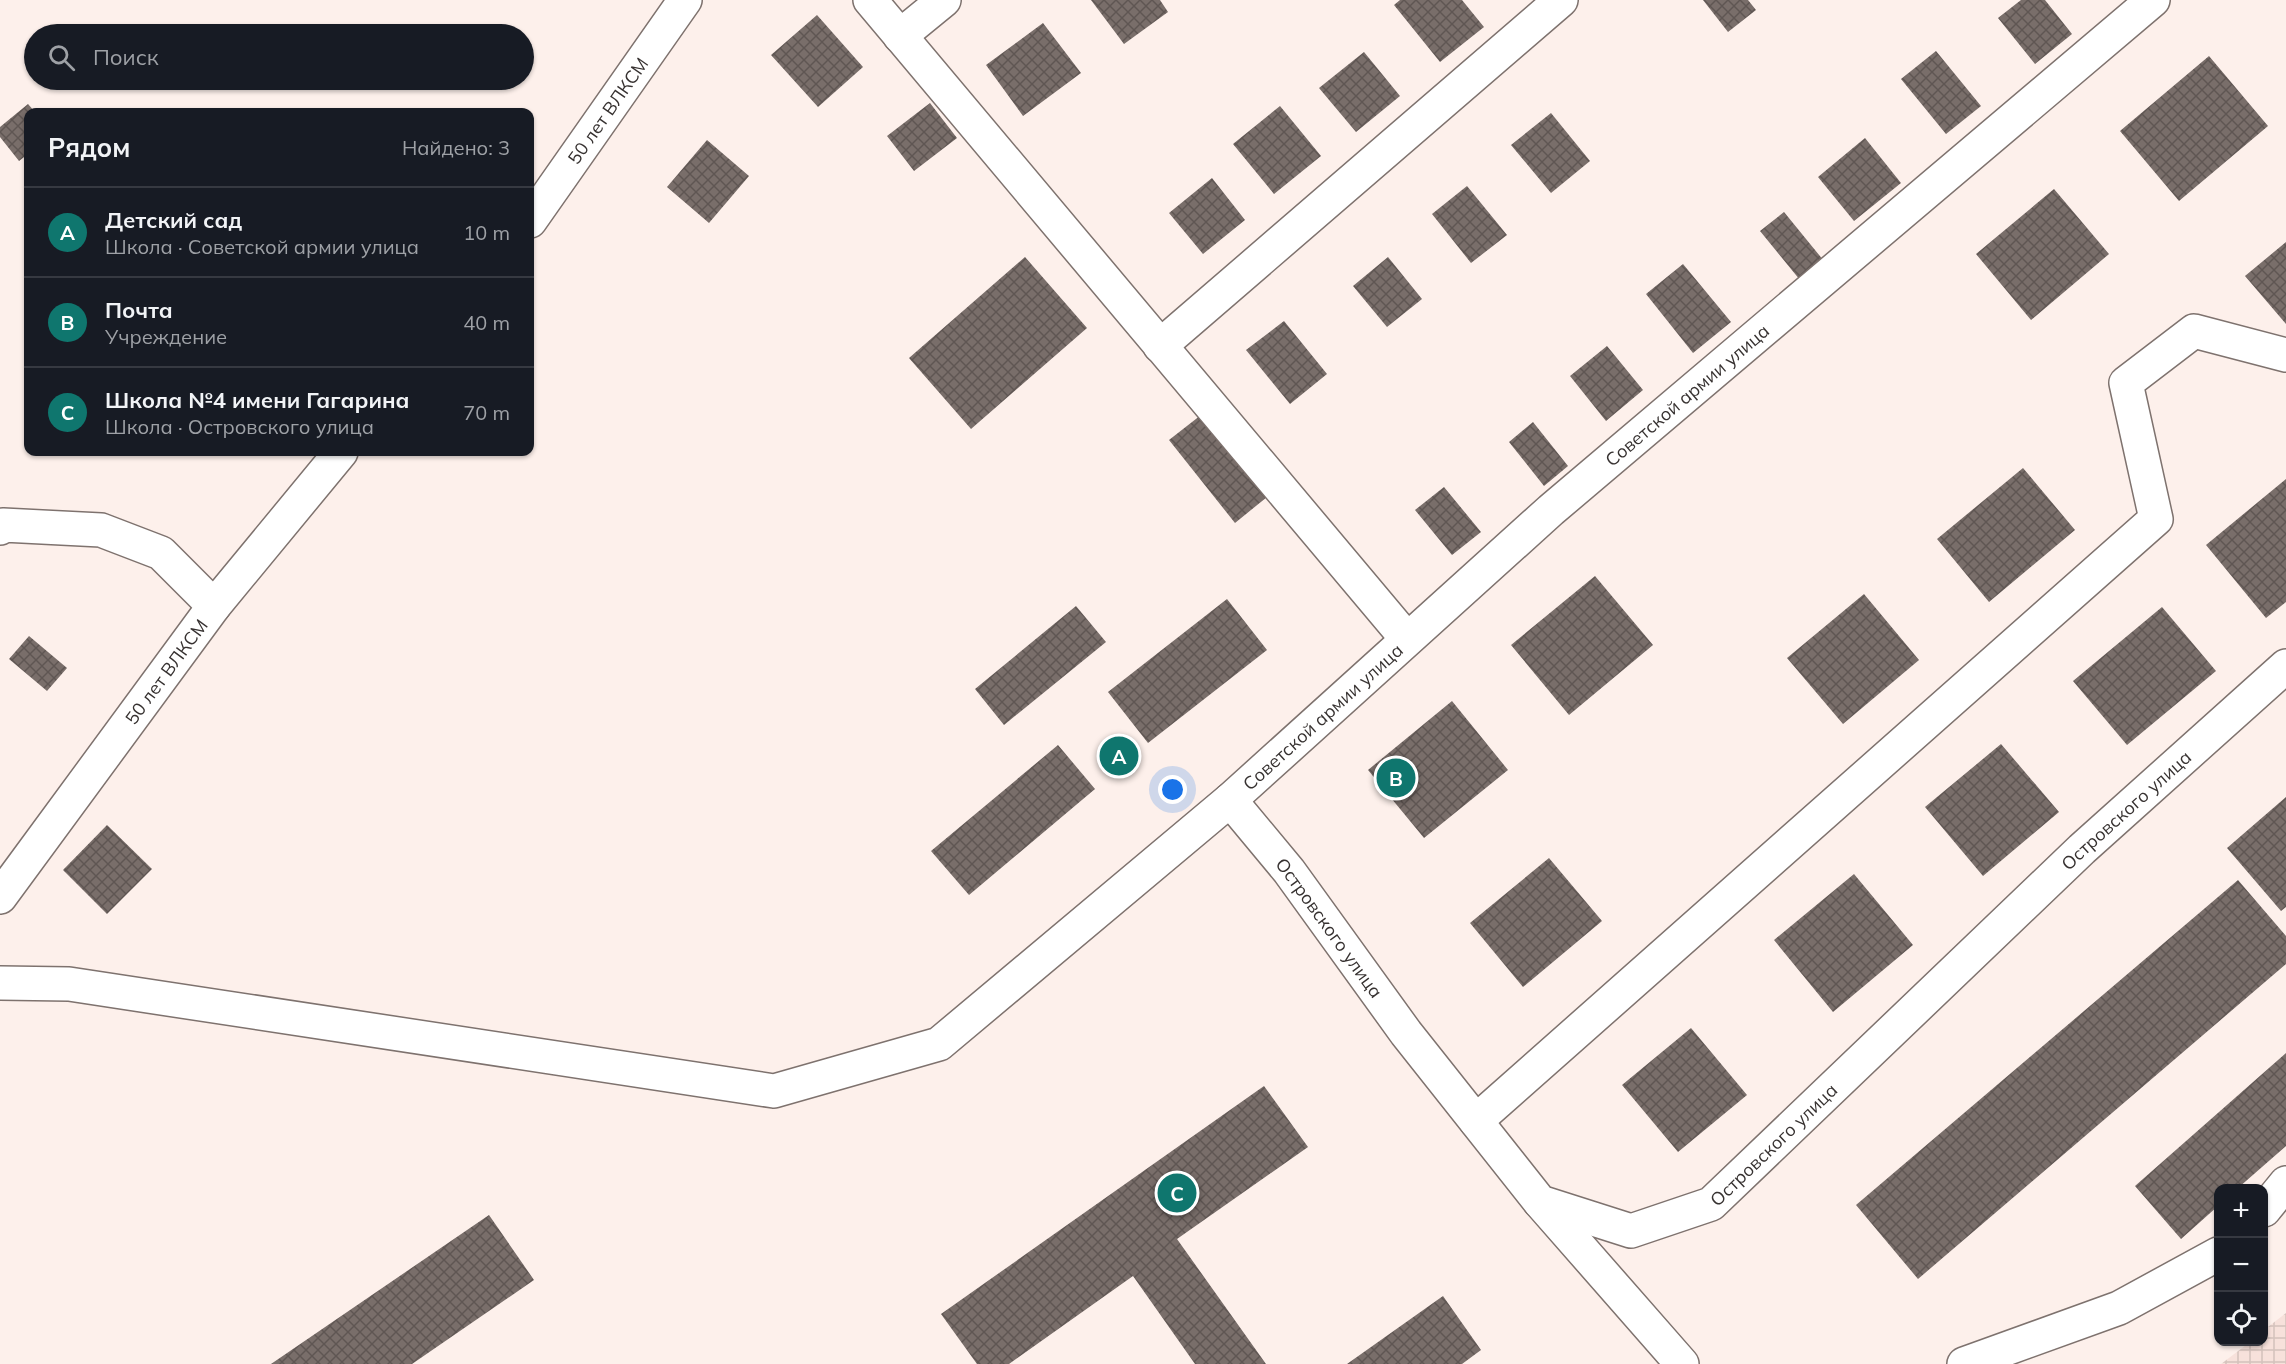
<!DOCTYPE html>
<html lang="ru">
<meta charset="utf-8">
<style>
body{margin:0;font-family:Mulish,sans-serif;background:#20242c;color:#f1f3f6}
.controls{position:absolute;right:18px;bottom:18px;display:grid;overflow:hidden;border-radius:12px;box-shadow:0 2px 4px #0004}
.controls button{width:54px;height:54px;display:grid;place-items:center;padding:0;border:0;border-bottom:2px solid #363941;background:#171b24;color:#f1f3f6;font:30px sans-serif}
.you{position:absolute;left:1173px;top:790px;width:21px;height:21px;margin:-15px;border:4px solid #fff;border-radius:50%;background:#1a73e8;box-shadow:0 0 0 9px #1a73e833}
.badge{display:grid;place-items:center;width:39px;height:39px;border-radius:50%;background:#0f766e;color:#fff;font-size:20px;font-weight:700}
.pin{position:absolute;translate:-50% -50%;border:3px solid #fff;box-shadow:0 2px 6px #0006}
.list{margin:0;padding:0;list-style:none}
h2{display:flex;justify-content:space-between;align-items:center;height:78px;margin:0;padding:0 24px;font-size:26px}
h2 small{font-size:20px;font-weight:400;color:#9ea1a6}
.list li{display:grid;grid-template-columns:39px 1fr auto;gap:18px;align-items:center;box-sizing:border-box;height:90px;padding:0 24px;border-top:2px solid #363941}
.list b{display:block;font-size:22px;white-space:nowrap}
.list p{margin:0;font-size:20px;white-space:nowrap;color:#9ea1a6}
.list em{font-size:20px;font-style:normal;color:#9ea1a6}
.icon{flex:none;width:33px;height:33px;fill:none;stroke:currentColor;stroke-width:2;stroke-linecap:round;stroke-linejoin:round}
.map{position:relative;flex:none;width:2286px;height:1364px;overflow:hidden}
.search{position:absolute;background:#171b24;box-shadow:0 2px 4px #0004;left:24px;top:24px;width:510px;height:66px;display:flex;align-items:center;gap:15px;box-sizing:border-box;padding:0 21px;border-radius:33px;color:#9ea1a6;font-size:22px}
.panel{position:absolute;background:#171b24;box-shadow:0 2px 4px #0004;left:24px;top:108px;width:510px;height:348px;border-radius:12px}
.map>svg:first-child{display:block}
</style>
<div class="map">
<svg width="2286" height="1364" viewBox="0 0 2286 1364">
<defs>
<pattern id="industrial-grid" width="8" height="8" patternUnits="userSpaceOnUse" patternTransform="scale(1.5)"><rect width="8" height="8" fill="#f7e1db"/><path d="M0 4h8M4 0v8" fill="none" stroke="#d4c2bc"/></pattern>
<pattern id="building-cross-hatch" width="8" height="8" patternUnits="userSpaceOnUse" patternTransform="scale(1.5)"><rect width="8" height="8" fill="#796e6a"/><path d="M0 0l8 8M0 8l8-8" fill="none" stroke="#5f5653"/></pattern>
</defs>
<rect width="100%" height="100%" fill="#fdf0eb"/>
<path fill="url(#industrial-grid)" d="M 2286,1313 L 2286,1364 L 2221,1364 L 2250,1342 L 2264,1342 L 2264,1330 Z"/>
<path fill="url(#building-cross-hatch)" d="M 1091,0 L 1160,0 L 1168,12 L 1124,44 Z
M 1400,0 L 1462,0 L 1484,27 L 1440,62 L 1394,5 Z
M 1703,0 L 1748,0 L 1756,10 L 1728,32 Z
M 2021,0 L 2045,0 L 2072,34 L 2035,64 L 1998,18 Z
M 817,15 L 863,67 L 818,107 L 771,55 Z
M 1043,23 L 1081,73 L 1023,116 L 986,65 Z
M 1936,51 L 1981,106 L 1946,134 L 1901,79 Z
M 1364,52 L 1400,96 L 1356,132 L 1319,88 Z
M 2209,56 L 2268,126 L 2179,201 L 2120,131 Z
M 930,103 L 957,138 L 914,171 L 887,136 Z
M 28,104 L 35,112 L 28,112 L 28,154 L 19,161 L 0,137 L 0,127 Z
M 1280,106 L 1321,156 L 1274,194 L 1233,144 Z
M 1551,113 L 1590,161 L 1551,193 L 1511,145 Z
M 1865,138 L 1901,183 L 1854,221 L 1818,177 Z
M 707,140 L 749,176 L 709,223 L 667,187 Z
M 1212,178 L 1245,220 L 1203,254 L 1169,213 Z
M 1467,186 L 1507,235 L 1471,263 L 1432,214 Z
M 2054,189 L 2109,254 L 2031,320 L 1976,254 Z
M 1784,212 L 1824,261 L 1800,280 L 1760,231 Z
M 2286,242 L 2286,324 L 2245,276 Z
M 1025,257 L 1087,328 L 971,429 L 909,358 Z
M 1388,257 L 1422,299 L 1387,327 L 1353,286 Z
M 1683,264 L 1731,322 L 1693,353 L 1646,294 Z
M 1284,321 L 1327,374 L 1290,404 L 1246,350 Z
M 1607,346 L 1643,390 L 1606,421 L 1570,376 Z
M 1201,415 L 1267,497 L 1235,523 L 1169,440 Z
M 1533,422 L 1568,466 L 1544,486 L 1509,442 Z
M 2023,468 L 2075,530 L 1989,602 L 1937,539 Z
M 2286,479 L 2286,602 L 2266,618 L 2206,545 Z
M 1444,487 L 1481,532 L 1452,555 L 1415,510 Z
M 1595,576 L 1653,645 L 1569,715 L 1511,645 Z
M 1864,594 L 1919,660 L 1843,724 L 1787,658 Z
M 1227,599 L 1267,650 L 1148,743 L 1108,692 Z
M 1076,606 L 1106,642 L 1004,725 L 975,689 Z
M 2162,607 L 2216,671 L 2127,745 L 2073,681 Z
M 29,636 L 67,668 L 47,691 L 9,659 Z
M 1452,701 L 1508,770 L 1424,838 L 1368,770 Z
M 2001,744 L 2059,812 L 1983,876 L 1925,807 Z
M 1058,745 L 1095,789 L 969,895 L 931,851 Z
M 2286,797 L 2286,907 L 2281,911 L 2227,848 Z
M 107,825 L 152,869 L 107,914 L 63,870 Z
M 1549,858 L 1602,921 L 1523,987 L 1470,923 Z
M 1854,874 L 1913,945 L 1833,1012 L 1774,940 Z
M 2238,880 L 2286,936 L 2286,964 L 1918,1279 L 1856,1205 Z
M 1691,1028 L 1747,1095 L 1678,1152 L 1622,1085 Z
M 2286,1053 L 2286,1146 L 2238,1188 L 2218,1188 L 2218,1206 L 2181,1239 L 2135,1186 Z
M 1264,1086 L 1308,1147 L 1177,1239 L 1266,1364 L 1195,1364 L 1133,1276 L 1009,1364 L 977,1364 L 941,1314 Z
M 489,1215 L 534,1280 L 412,1364 L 271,1364 Z
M 1443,1296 L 1481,1350 L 1462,1364 L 1347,1364 Z"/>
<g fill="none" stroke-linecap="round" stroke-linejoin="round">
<defs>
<g id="minor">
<path d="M 870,0 L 1407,639"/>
<path d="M 900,36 L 944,0"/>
<path id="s1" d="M 530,221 L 685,0"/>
<path d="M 1160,346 L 1561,0"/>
<path d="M 0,528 L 3,525 L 101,530 L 161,553 L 214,606"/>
<path id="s2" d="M 1230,800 L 1289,871 L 1406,1033 L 1540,1202 L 1631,1231 L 1711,1204 L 2082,849 L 2286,666"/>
<path id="s3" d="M 0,897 L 214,606 L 341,452"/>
<path id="s4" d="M 0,983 L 69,984 L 774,1091 L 939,1044 L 1230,800 L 1551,510 L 2153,0"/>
<path d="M 1476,1121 L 2156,519 L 2126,383 L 2194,331 L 2286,355"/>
<path d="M 1540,1202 L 1682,1364"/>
<path d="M 2264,1210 L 2286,1183"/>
<path d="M 1964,1364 L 2119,1308 L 2218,1254"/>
</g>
</defs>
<use href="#minor" stroke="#7e726e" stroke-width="36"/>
<use href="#minor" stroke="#fff" stroke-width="33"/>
</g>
<g text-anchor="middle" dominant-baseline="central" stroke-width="6" stroke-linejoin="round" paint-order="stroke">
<g font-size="18" fill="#373231" stroke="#fff">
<text stroke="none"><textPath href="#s1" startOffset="135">50 лет ВЛКСМ</textPath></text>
<text stroke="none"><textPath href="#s4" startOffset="1944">Советской армии улица</textPath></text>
<text stroke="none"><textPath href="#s3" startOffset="280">50 лет ВЛКСМ</textPath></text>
<text stroke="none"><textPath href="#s4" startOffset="1458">Советской армии улица</textPath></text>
<text stroke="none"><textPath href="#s2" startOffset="1260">Островского улица</textPath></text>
<text stroke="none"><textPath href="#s2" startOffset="162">Островского улица</textPath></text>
<text stroke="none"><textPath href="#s2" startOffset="774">Островского улица</textPath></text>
</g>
</g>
</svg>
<div class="controls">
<button>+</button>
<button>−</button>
<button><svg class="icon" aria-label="locate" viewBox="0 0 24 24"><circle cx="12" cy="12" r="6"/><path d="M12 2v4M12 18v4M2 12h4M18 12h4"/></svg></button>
</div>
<div class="you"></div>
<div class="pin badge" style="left:1119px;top:756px">A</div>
<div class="pin badge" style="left:1396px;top:778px">B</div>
<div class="pin badge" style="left:1177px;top:1193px">C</div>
<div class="search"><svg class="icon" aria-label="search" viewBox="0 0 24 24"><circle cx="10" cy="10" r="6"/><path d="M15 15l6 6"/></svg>Поиск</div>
<section class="panel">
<h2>Рядом<small>Найдено: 3</small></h2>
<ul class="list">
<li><span class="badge">A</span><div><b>Детский сад</b><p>Школа · Советской армии улица</p></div><em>10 m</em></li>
<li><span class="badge">B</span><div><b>Почта</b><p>Учреждение</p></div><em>40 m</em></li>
<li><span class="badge">C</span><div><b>Школа №4 имени Гагарина</b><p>Школа · Островского улица</p></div><em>70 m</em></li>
</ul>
</section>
</div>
